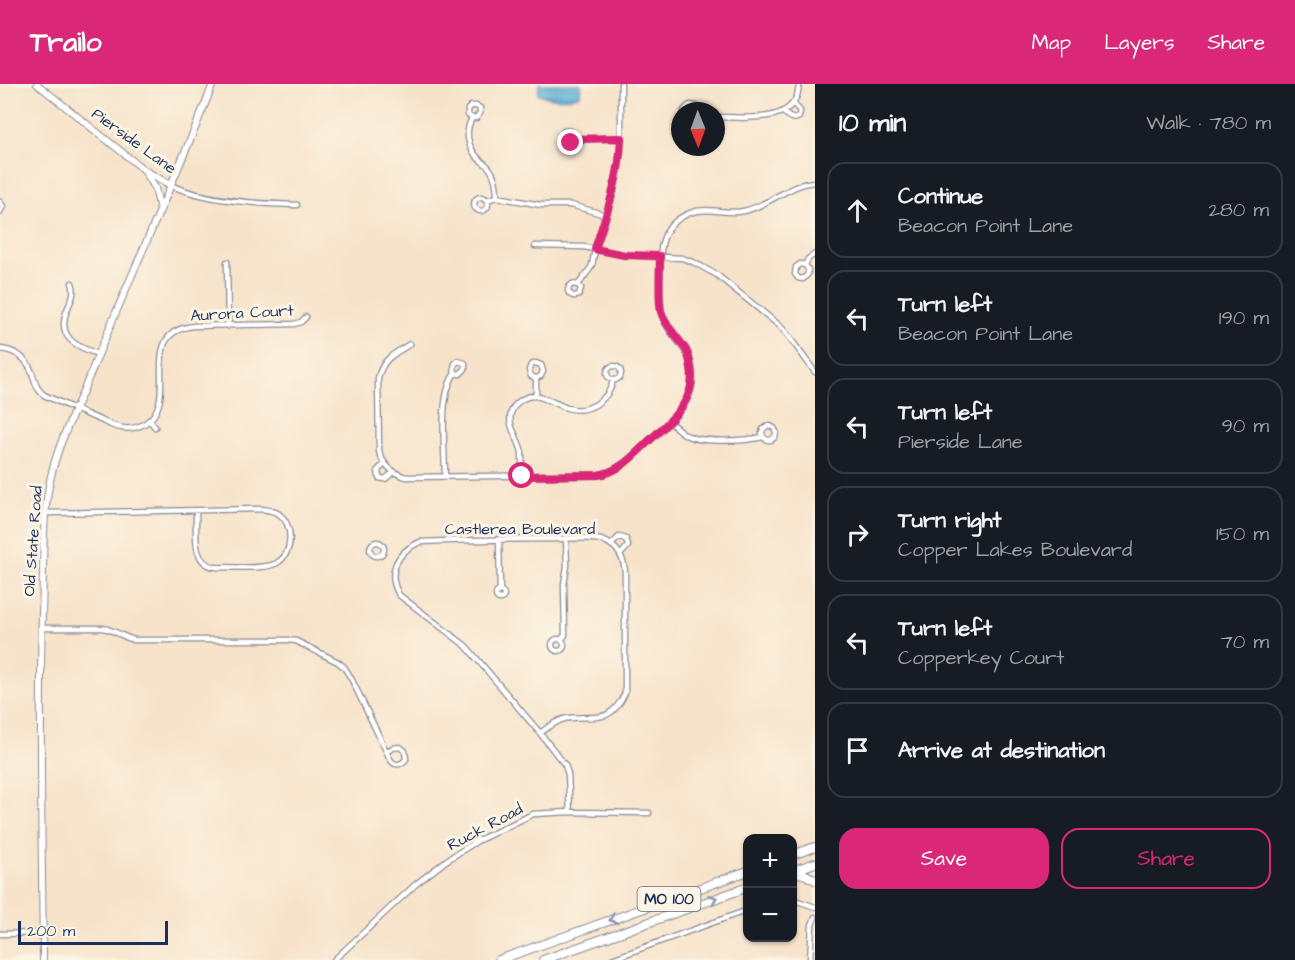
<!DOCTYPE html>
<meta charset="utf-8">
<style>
body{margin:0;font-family:"Architects Daughter",sans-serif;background:#20242c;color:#f1f3f6}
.controls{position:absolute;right:18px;bottom:18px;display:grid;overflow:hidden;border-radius:12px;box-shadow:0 2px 4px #0004}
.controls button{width:54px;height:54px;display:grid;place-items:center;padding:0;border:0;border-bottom:2px solid #363941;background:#171b24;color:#f1f3f6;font:30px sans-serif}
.compass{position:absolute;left:671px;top:18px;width:54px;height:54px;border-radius:50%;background:#171b24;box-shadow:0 2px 4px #0004;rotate:179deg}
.scale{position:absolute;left:18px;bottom:15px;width:150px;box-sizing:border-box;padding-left:6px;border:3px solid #1b2f5e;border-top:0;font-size:16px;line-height:21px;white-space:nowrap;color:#1b2f5e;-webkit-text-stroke:4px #fcf5e5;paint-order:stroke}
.stop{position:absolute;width:18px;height:18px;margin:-14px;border:4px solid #db2777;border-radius:50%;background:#fff}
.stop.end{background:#db2777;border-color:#fff;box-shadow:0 2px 6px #0008}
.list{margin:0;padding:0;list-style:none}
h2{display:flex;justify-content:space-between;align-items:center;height:78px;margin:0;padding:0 24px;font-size:26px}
h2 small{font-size:20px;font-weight:400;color:#9ea1a6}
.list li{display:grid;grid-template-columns:39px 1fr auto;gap:18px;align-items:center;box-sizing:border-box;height:96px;margin:0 12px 12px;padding:0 12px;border:2px solid #363941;border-radius:18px}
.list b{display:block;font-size:22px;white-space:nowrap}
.list p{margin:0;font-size:20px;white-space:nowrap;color:#9ea1a6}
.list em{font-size:20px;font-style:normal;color:#9ea1a6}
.actions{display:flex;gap:12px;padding:18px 24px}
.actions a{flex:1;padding:14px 0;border:2px solid #db2777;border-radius:18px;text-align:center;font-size:21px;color:#db2777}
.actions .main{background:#db2777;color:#fff}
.icon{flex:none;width:33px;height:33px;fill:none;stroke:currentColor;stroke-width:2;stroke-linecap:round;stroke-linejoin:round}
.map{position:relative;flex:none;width:815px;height:876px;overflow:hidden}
header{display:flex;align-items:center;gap:36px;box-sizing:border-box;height:84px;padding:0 30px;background:#db2777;color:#fff}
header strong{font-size:28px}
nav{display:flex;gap:33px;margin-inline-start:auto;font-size:21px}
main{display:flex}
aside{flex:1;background:#171b24}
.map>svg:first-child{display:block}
</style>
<header>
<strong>Trailo</strong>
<nav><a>Map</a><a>Layers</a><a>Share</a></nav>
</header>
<main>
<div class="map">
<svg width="815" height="876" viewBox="0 0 815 876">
<defs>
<pattern id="water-rules" width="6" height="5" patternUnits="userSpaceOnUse" patternTransform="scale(1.5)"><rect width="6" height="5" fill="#61b4dd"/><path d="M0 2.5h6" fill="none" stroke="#4f93b6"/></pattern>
</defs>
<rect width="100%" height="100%" fill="#fcf5e5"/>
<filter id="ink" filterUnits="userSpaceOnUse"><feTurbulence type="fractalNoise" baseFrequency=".0167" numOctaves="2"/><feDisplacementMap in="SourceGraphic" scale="12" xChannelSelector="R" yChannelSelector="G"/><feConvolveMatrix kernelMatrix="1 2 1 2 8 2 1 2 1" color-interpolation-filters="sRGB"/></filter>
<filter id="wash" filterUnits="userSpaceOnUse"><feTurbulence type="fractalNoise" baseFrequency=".008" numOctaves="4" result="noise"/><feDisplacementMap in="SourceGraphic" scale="24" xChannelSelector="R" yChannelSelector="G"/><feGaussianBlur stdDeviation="1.35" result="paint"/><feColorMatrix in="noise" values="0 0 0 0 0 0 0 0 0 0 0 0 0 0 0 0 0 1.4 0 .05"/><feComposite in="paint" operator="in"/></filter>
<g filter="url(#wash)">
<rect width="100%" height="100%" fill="#f7e3ca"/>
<path fill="url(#water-rules)" stroke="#3e729e" stroke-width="1.5" d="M 539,0 L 581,0 L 580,11 C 568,16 549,16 538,9 Z"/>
</g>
<g filter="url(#ink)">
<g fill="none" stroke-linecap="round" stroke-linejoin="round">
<defs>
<path id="minor" d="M 684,27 L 686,24 L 690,21 L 696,22 L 699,27
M 783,28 C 788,32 792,37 799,33 L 800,27 L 793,19
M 716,33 C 744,33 798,42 799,0
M 472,34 L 468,31 L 468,25 L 471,22 L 476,22 L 480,24 L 480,29 L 476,34 L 472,34 C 464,48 468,64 479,75 C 483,78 487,81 490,85 C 496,93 497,103 497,113
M 575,55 L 575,52 L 570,47 L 564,47 L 560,54 L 562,59 L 567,61 L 573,58 L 575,55 L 621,54
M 170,101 C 206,117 258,120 297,121
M474 120a7 7 0 1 1 14 0a7 7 0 1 1-14 0Z
M 486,116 L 497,113 L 541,121 L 571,121 L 606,131
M 0,118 L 3,122 L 0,128
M 535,162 L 584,163 L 625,171 L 682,174 L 693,178 L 717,191 L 780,242 L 787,250 L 815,288
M 227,178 L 228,242
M 805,181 L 808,185 L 808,190 L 803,195 L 798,194 L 795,190 L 796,183 L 800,180 L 805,181 L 808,175 L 815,170
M 72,199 C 76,209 71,216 67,226 C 56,254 77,263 98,270
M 578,201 L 581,204 L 579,211 C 574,213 570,212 568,207 L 569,203 L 572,200 L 578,201 L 592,182 L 595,165 L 612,113 L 619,84 L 621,54 L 621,0
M 410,260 C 394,270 383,274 378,294 L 379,367 C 383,382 393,389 406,393 L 598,391 C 623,387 639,366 656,350 C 671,336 690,320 692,299 C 695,266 677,262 665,238 C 659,225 660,212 660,198 C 660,169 657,142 690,129 C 707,122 726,131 744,127 C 768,122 791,99 815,98
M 0,265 C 13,266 26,273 31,286 C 35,296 35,304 44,311 C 63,320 81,328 100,336 C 107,339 114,343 122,344 C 129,345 137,344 144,340 C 183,317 134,249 193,242 L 294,240 L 301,238 L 306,233
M607 289a7 7 0 1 1 14 0a7 7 0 1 1-14 0Z
M 536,312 L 536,294 L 541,292 L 543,287 L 541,281 L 536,279 L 531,281 L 529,286 L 531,292 L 536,294
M 149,336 L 155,343
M 669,338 C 675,342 681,349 688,352 C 704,359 746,357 763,353
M762 349a7 7 0 1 1 14 0a7 7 0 1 1-14 0Z
M 385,380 L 378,386 L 379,394 L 385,395 L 394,388
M 522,392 C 522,384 522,376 522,369 C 520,355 507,343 511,329 C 514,319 525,311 536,312 C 546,314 557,320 567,324 C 588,330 608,317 613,297
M 445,393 C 445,364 438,313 455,289 L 460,290 L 465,285 L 465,279 L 458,277 C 453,280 454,284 455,289
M 46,429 L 261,425 C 267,426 273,426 279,430 C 294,441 293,470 277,479 C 264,486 231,483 216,483 C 190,480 197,446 196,426
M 499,455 L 500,506
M370 465a7 7 0 1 1 14 0a7 7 0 1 1-14 0Z
M 611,461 L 619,453 L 626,455 L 628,462 L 620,471
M496 511a4 4 0 1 1 8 0a4 4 0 1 1-8 0Z
M 42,544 L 103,544 C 114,546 123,553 134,556 L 288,556 L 296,557 L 338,578 L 344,583 L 351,594 L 390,675 C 394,682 401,682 406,675 L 405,667 L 400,663 L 393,664 L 387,667
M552 561a6 6 0 1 1 12 0a6 6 0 1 1-12 0Z
M 561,556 L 565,551 L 564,500 L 567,482 L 566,455
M 540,649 C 547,644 556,637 564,635 C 592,629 609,644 625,609 L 625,490 C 625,476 618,462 604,457 C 589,452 569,455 553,455 C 509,455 464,456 420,458 C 397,468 386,488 399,511 L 466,562 L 540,649 L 565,681 L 568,690 L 570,728
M 792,815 L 815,823
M 0,850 L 43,849
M 334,876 L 416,800 L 447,776 L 477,757 L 533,730 L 570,728 L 649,729
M 609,876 L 748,826
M 810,876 L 812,841 L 815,833"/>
<path id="tertiary" d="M 37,0 L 143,85 L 170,101
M 145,87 L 155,104 L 160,125
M 43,876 C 42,760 39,645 42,529 C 44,485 41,435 51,392 C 59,356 78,321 92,286 C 131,190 175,96 213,0"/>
<path id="trunk" d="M 792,771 L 815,763
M 792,787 L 815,779
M 792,788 L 804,790 L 815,796
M 499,876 L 748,787
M 543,876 L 748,803"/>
</defs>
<use href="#minor" stroke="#898994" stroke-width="7"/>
<use href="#tertiary" stroke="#898994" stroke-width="8"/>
<use href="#trunk" stroke="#898994" stroke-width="10"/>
<use href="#minor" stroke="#fff" stroke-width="4.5"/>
<use href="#tertiary" stroke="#fff" stroke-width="6"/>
<use href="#trunk" stroke="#fff" stroke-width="8"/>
</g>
<defs><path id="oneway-chevron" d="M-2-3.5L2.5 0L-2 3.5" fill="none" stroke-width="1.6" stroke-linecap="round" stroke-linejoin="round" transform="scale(1.5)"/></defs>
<g stroke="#8d97ae">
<use href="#oneway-chevron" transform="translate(713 815) rotate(-20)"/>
<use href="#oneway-chevron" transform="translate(613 835) rotate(160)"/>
</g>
</g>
<g fill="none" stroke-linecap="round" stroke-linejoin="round" filter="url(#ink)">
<path stroke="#db2777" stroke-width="8" d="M 522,392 L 598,391 C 620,388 634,371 650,356 C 671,336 697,316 691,284 C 690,278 689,271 686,266 C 678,253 666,243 661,228 C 658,214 660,188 660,172 L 624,171 L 595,165 C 607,128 620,93 621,54 L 575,55 L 571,59"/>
</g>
<g text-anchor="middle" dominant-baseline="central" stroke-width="6" stroke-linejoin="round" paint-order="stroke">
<rect fill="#fcf5e5" stroke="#5e6a86" stroke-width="1.5" x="637.5" y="803" width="63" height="24" rx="4.5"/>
<g font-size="15" font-weight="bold" fill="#1b2f5e">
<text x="669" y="815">MO 100</text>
</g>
<g font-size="16" fill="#1b2f5e" stroke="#fcf5e5">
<text transform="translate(134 57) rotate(36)">Pierside Lane</text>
<text transform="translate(242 229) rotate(-3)">Aurora Court</text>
<text x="520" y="445">Castlerea Boulevard</text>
<text transform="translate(33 457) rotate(-86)">Old State Road</text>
<text transform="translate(485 743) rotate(-28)">Ruck Road</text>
</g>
</g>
</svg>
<div class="controls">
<button>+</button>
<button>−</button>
</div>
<svg class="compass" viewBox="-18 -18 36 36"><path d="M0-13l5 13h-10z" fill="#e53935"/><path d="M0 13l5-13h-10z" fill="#9ea1a6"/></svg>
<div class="scale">200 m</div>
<div class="stop" style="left:522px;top:392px"></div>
<div class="stop end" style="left:571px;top:59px"></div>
</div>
<aside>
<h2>10 min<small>Walk · 780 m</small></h2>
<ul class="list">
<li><svg class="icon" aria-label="ahead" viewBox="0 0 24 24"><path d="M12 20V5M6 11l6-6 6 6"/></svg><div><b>Continue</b><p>Beacon Point Lane</p></div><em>280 m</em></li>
<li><svg class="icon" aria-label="left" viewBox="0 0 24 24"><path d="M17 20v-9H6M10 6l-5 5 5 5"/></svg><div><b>Turn left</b><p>Beacon Point Lane</p></div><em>190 m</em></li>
<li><svg class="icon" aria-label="left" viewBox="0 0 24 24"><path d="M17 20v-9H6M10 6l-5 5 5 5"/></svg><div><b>Turn left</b><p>Pierside Lane</p></div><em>90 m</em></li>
<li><svg class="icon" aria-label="right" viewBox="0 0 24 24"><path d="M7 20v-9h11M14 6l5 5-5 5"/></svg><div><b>Turn right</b><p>Copper Lakes Boulevard</p></div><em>150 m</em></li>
<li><svg class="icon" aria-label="left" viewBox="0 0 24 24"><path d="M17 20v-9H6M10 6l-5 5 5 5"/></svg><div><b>Turn left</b><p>Copperkey Court</p></div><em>70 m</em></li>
<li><svg class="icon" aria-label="arrive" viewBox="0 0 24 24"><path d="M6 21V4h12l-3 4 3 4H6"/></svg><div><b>Arrive at destination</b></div></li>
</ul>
<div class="actions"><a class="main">Save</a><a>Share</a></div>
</aside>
</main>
